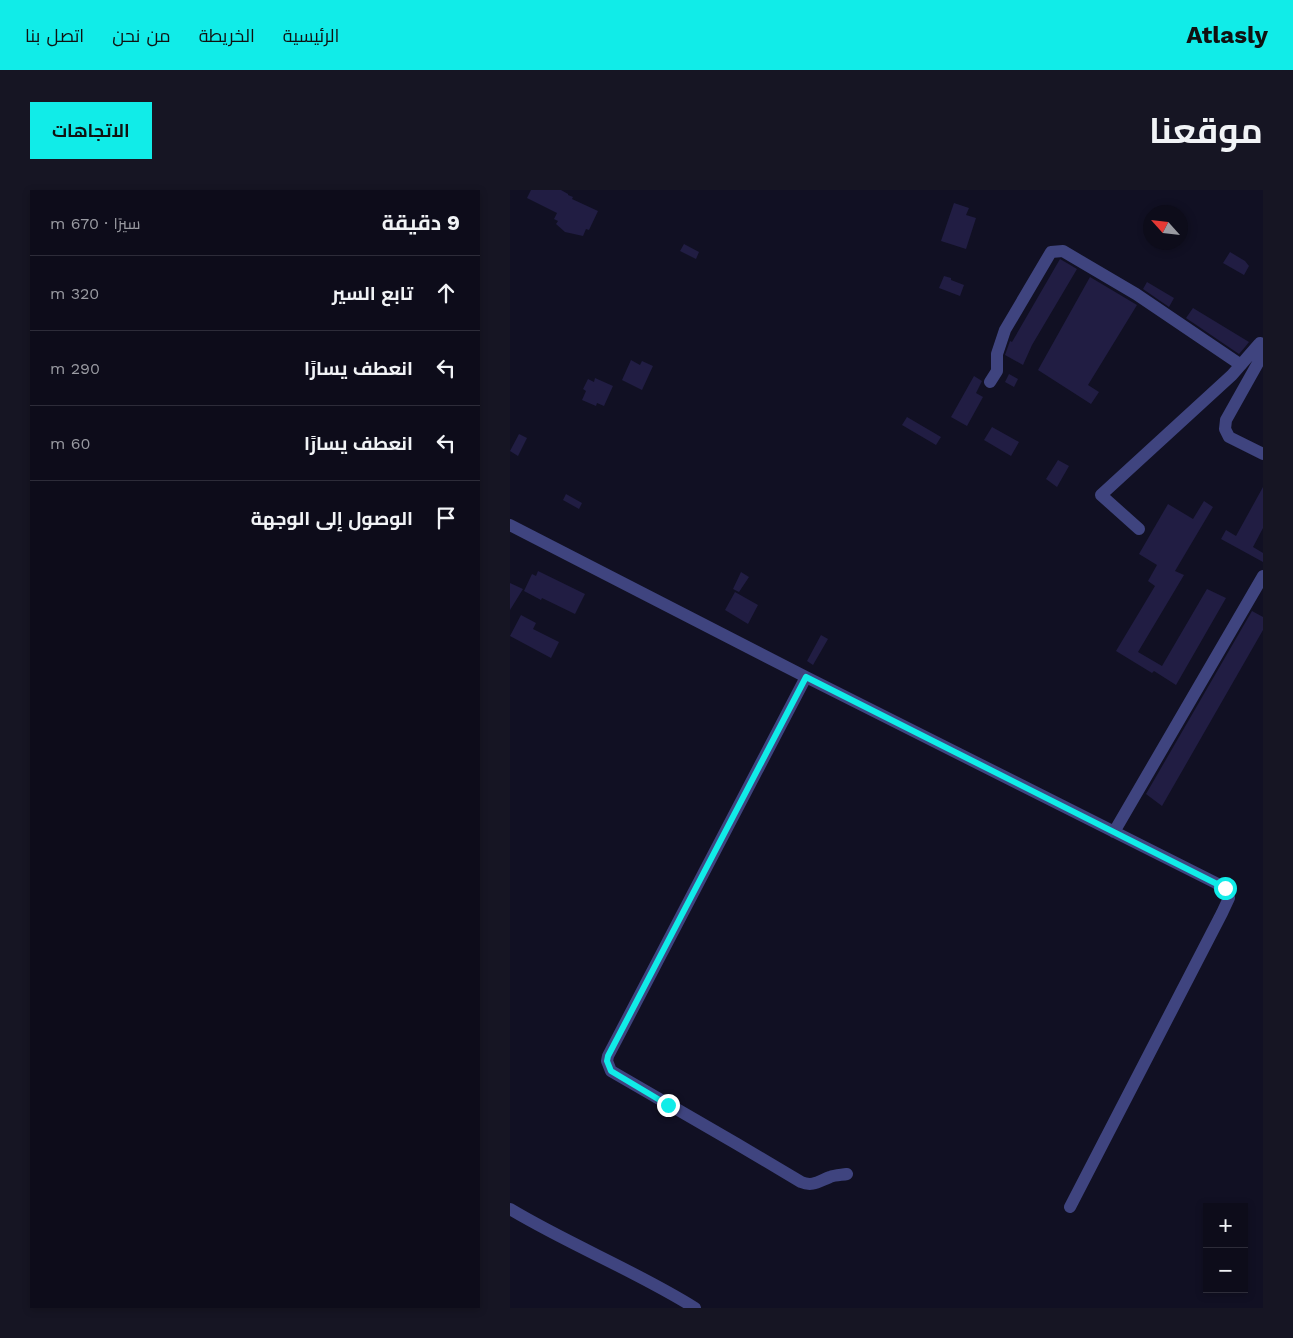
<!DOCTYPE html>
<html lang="ar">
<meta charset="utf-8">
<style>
body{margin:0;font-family:"Work Sans",Cairo,sans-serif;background:#161523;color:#f1f3f6;direction:rtl}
.controls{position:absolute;right:15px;bottom:15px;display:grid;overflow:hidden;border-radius:0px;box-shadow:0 2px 8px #0003}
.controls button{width:45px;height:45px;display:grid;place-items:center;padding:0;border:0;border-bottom:1px solid #2d2c39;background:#0d0c1a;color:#f1f3f6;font:25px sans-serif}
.compass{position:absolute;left:633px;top:15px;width:45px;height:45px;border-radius:50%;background:#0d0c1a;box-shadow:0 2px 8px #0003;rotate:297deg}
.stop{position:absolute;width:15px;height:15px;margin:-11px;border:4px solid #11ece8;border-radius:50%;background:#fff}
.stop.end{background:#11ece8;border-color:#fff;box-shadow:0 1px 5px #0008}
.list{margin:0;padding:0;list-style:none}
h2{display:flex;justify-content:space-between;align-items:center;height:65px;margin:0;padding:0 20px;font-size:21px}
h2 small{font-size:16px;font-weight:400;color:#9a9ba2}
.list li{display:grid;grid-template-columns:32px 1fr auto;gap:15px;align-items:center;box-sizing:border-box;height:75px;padding:0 20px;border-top:1px solid #2d2c39}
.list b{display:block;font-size:19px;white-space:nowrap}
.list em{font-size:16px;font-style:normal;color:#9a9ba2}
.icon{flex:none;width:28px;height:28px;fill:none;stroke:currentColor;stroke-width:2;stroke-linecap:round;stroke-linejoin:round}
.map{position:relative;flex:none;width:753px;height:1118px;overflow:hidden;direction:ltr;border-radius:0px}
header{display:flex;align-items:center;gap:30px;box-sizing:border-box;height:70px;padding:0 25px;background:#11ece8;color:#111}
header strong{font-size:24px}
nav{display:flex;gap:28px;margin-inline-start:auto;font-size:18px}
.intro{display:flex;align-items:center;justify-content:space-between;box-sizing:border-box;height:120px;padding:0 30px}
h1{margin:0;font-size:35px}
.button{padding:12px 22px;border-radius:0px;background:#11ece8;color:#111;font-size:18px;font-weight:700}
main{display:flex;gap:30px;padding:0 30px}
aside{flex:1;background:#0d0c1a;border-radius:0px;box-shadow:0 2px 8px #0003}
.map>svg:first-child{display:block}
</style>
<header>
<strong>Atlasly</strong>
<nav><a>الرئيسية</a><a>الخريطة</a><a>من نحن</a><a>اتصل بنا</a></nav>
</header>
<div class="intro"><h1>موقعنا</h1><a class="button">الاتجاهات</a></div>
<main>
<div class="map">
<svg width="753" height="1118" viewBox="0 0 753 1118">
<rect width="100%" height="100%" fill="#111023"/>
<path fill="#211d43" d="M 21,0 L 51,0 L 58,4 L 58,5 L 63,7 L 62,9 L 88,21 L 79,40 L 76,39 L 73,46 L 55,42 L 46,34 L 48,31 L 44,29 L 47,23 L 17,8 Z
M 444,13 L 459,18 L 456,25 L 466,28 L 456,59 L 431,51 Z
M 174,54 L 189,62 L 186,69 L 170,61 Z
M 720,62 L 735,71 L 739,76 L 734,85 L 713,73 Z
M 550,69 L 567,79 L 522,155 L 513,175 L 495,165 L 500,151 L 502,152 Z
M 434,86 L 441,88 L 441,90 L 454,95 L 450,106 L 429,98 Z
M 580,87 L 627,115 L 578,195 L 589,202 L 581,214 L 528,180 Z
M 637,92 L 664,108 L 659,117 L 633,99 Z
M 683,118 L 739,152 L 735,157 L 729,164 L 676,128 Z
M 121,170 L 130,175 L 132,171 L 143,176 L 132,200 L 112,190 Z
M 499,184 L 508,189 L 504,197 L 495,192 Z
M 464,186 L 472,191 L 466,203 L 473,207 L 457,236 L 441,227 Z
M 85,188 L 103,196 L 94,216 L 87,213 L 86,216 L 72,210 L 76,201 L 73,199 L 78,189 L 84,192 Z
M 397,227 L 431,247 L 426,255 L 392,235 Z
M 482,237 L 509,252 L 501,266 L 474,250 Z
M 9,244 L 17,248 L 8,266 L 0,261 Z
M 548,270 L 559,276 L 547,297 L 536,289 Z
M 753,297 L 753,338 L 743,357 L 753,363 L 753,372 L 711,349 L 716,340 L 726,346 Z
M 56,304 L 72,313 L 69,319 L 53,310 Z
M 694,311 L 703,317 L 665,381 L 674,385 L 628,462 L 652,476 L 697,399 L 716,408 L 666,495 L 644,481 L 642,483 L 606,461 L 645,396 L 638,391 L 647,375 L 629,364 L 658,314 L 683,329 Z
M 28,381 L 75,404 L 65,424 L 32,408 L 31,410 L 14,401 L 22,384 L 26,386 Z
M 231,382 L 239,387 L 229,402 L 223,399 Z
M 0,393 L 13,399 L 0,420 Z
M 225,402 L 248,415 L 238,434 L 215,420 Z
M 742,421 L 753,427 L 753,440 L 652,616 L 636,604 Z
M 11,425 L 26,433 L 23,439 L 49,452 L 41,468 L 0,446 Z
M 311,445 L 318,449 L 303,475 L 297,471 Z"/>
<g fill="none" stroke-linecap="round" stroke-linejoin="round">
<path stroke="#3f447f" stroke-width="12" d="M 750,153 L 748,173 L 716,230 L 715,239 L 719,247 L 753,264
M 480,192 L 487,181 L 487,164 L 495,140 L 541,62 L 553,61 L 626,104 L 731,175
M 0,335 L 296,487 L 706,693 L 718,701 L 719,708 L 712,723 L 560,1017
M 629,339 L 591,305 L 722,185 L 749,154
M 296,487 L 98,866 L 97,871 L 101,881 L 227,954 L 291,992 C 303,997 309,991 320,987 C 325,985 332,985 337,984
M 604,642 L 753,386
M 0,1019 C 60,1055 126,1081 185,1118"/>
</g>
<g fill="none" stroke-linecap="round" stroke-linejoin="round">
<path stroke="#11ece8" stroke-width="6" d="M 158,915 L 101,881 L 97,871 L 98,866 L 296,487 L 715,698"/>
</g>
</svg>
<div class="controls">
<button>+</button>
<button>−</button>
</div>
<svg class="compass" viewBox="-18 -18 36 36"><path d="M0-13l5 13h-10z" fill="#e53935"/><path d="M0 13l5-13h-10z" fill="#9a9ba2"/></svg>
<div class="stop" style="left:715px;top:698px"></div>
<div class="stop end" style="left:158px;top:915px"></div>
</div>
<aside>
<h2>9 دقيقة<small>سيرًا · 670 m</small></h2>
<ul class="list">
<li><svg class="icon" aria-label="ahead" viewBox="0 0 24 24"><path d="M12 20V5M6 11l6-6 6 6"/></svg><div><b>تابع السير</b></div><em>320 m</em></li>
<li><svg class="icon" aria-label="left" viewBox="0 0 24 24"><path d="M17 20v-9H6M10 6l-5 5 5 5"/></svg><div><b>انعطف يسارًا</b></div><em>290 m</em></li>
<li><svg class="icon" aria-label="left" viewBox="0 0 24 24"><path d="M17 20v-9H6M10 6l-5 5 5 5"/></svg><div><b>انعطف يسارًا</b></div><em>60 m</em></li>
<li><svg class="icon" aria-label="arrive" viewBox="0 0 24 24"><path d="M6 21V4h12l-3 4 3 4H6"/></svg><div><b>الوصول إلى الوجهة</b></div></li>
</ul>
</aside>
</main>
